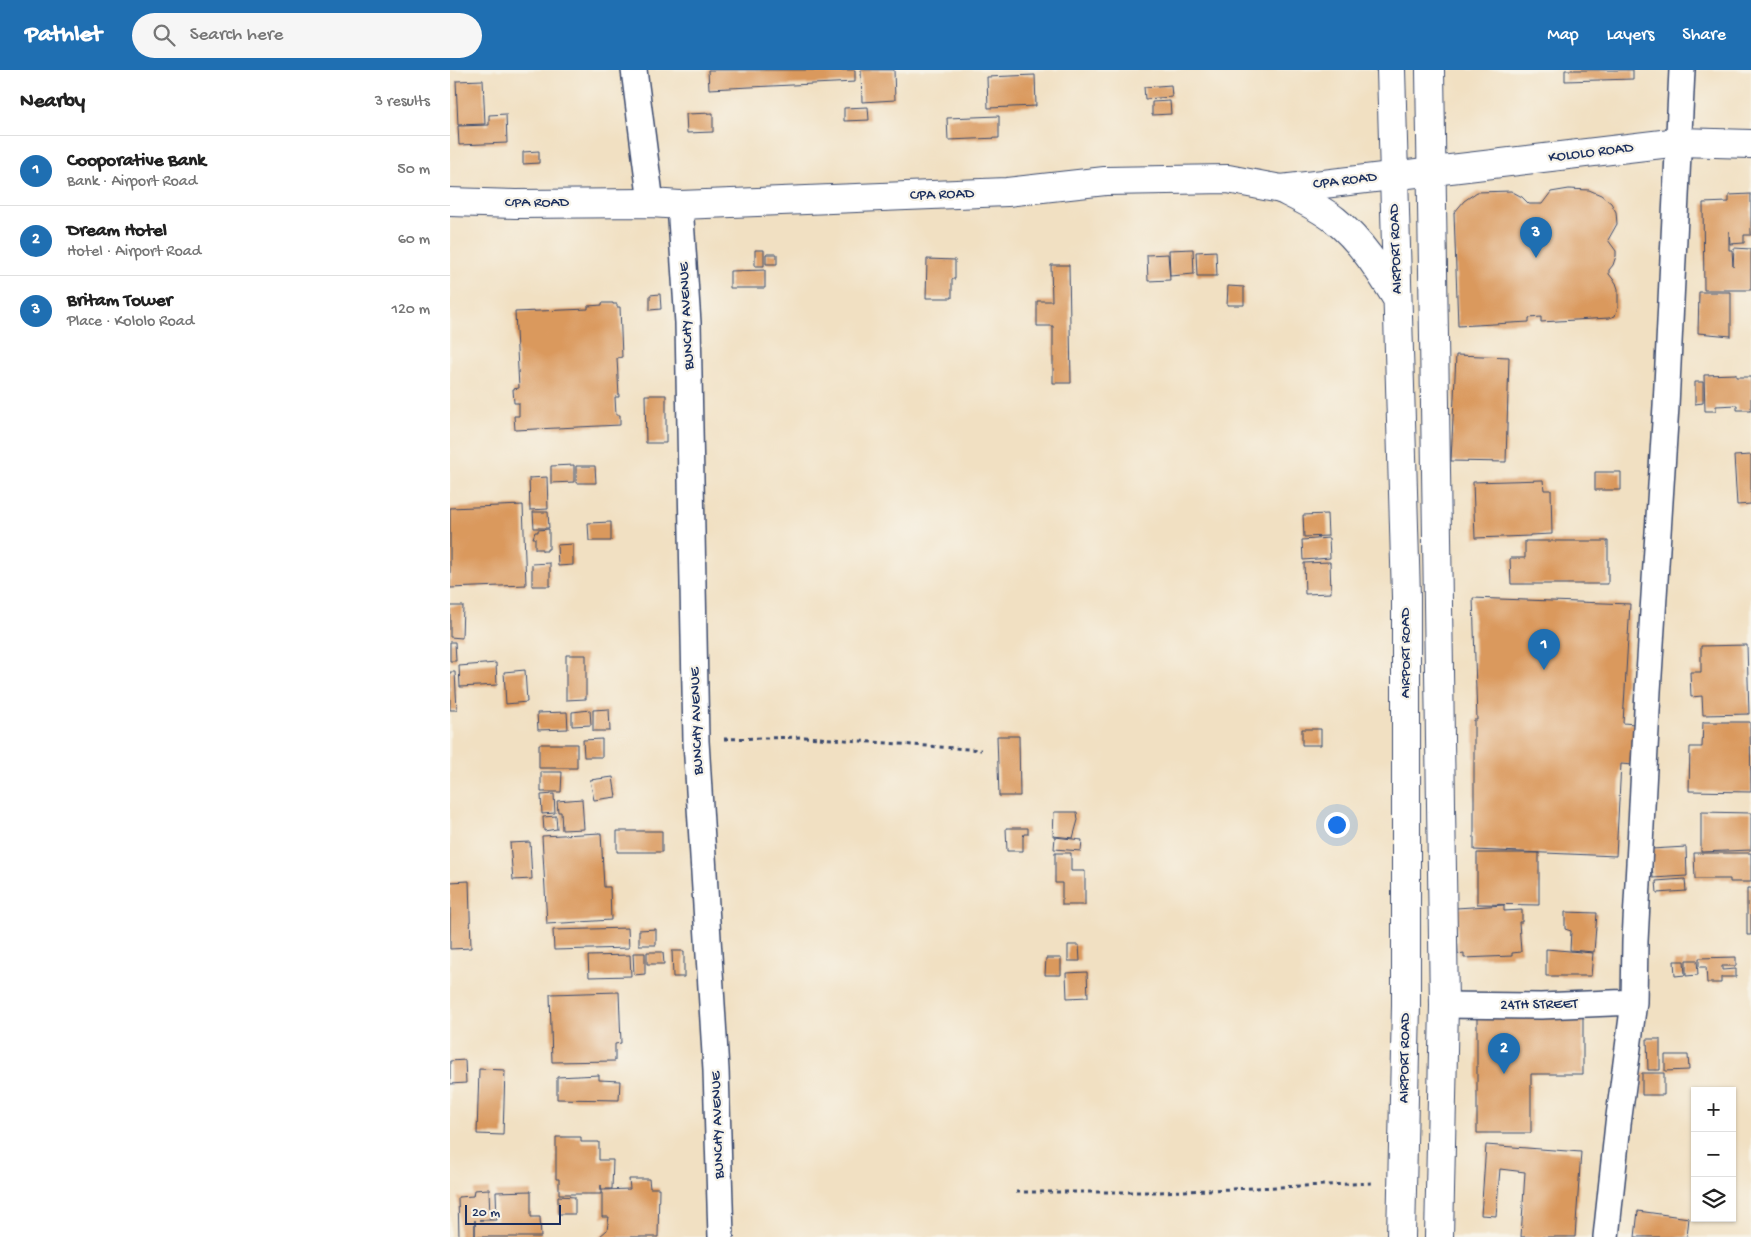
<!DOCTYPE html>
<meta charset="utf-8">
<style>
body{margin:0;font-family:"Gochi Hand",sans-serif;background:#f6f6f6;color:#222}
.controls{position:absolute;right:15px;bottom:15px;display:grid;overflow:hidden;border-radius:0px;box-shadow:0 1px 4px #0004}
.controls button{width:45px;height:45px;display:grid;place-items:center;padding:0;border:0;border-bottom:1px solid #e0e0e0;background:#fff;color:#222;font:25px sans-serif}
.scale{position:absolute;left:15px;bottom:12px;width:96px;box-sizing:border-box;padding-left:5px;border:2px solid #1b2f5e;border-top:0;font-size:14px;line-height:18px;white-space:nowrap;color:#1b2f5e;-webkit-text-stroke:4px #f7f3e8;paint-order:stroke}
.you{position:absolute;left:886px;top:754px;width:18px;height:18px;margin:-12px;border:4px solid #fff;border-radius:50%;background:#1a73e8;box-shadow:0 0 0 8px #1a73e833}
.badge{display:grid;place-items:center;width:32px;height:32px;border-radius:50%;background:#1f6fb2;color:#fff;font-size:16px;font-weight:700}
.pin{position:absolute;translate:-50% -41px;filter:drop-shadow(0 1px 2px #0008)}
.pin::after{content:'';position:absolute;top:26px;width:18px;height:15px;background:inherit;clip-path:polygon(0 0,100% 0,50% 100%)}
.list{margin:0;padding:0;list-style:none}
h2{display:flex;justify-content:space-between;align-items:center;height:65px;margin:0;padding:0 20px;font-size:21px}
h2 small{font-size:16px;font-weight:400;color:#767676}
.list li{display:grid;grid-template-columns:32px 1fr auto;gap:15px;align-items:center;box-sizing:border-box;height:70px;padding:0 20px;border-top:1px solid #e0e0e0}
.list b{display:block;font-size:19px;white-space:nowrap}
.list p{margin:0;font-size:16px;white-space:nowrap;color:#767676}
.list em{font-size:16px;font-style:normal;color:#767676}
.icon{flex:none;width:28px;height:28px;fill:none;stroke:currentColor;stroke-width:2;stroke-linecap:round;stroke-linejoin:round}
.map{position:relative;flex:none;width:1301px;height:1167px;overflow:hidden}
header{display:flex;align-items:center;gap:30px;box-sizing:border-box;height:70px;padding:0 25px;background:#1f6fb2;color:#fff}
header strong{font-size:24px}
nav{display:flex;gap:28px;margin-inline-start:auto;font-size:18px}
.search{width:350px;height:45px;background:#f6f6f6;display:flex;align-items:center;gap:12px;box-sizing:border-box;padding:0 18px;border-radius:28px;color:#767676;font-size:19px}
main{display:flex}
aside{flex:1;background:#fff}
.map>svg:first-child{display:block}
</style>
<header>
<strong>Pathlet</strong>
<div class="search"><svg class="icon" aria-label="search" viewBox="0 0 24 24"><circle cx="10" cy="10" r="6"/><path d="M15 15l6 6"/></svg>Search here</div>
<nav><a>Map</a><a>Layers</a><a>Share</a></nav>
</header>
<main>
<aside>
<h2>Nearby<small>3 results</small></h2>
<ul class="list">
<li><span class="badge">1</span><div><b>Cooporative Bank</b><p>Bank · Airport Road</p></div><em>50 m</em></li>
<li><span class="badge">2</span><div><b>Dream Hotel</b><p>Hotel · Airport Road</p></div><em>60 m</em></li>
<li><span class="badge">3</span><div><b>Britam Tower</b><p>Place · Kololo Road</p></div><em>120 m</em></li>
</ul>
</aside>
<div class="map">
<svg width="1301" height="1167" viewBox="0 0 1301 1167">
<rect width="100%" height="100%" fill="#f7f3e8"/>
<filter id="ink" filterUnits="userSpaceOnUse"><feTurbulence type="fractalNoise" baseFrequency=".02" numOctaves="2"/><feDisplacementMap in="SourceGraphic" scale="10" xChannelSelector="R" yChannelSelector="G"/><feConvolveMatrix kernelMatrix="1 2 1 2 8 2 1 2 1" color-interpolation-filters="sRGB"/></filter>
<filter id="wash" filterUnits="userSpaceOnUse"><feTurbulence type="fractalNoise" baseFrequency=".0096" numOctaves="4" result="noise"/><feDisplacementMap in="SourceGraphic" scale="20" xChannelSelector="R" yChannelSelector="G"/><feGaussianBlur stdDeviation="1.12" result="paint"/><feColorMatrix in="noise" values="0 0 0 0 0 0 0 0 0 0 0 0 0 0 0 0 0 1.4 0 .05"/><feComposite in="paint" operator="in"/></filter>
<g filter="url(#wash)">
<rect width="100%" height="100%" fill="#f1e0c2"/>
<g id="blocks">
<path fill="#da995d" d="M 258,0 L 405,0 L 405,12 L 259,19 Z
M 411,0 L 444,0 L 445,30 L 412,32 Z
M 1115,0 L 1183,0 L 1183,9 L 1115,11 Z
M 585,5 L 586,36 L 538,38 L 537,7 Z
M 33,10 L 35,54 L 8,55 L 6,11 Z
M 721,15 L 722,27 L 695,29 L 694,17 Z
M 720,31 L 721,44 L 702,45 L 702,32 Z
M 418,37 L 419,50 L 394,51 L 394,38 Z
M 263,43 L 263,62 L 237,63 L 236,44 Z
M 56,44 L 57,73 L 9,75 L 8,56 L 39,55 L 39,45 Z
M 549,46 L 549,68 L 498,70 L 497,48 Z
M 89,81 L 89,93 L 73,94 L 73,82 Z
M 1119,119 L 1139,120 L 1151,125 L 1161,133 L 1166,142 L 1167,154 L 1158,170 L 1166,181 L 1166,186 L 1163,195 L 1159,200 L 1159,204 L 1166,213 L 1168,219 L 1168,237 L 1165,246 L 1159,248 L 1091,252 L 1091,247 L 1079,248 L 1079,252 L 1008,256 L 1004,143 L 1014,131 L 1027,122 L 1061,121 L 1072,127 L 1079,134 L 1092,134 L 1101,122 Z
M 1301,124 L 1301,165 L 1294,165 L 1294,173 L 1280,174 L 1279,161 L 1279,180 L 1282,180 L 1283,197 L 1284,178 L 1301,179 L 1301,220 L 1254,220 L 1253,133 L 1279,132 L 1279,125 Z
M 743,179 L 744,204 L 720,206 L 719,180 Z
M 305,180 L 314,180 L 314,196 L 305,196 Z
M 766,181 L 767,206 L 747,206 L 746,182 Z
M 316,184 L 327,184 L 327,194 L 316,194 Z
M 718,184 L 720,210 L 698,211 L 697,185 Z
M 477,189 L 505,190 L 505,209 L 502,209 L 502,228 L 476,228 Z
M 601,195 L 619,195 L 621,313 L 603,313 L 603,256 L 587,256 L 587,231 L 602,231 Z
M 315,200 L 315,218 L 280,218 L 280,201 Z
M 778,216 L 794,217 L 794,235 L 777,235 Z
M 1249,222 L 1281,222 L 1281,266 L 1248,263 Z
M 210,224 L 211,239 L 200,240 L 200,225 Z
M 152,233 L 163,233 L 163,234 L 167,234 L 167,237 L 170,237 L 172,287 L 167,288 L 169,327 L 165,327 L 166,345 L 170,345 L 170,355 L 65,360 L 64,346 L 69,346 L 69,333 L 64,333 L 63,319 L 69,318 L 65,242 L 138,239 L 138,236 L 152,235 Z
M 1006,285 L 1059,287 L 1056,392 L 1001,391 Z
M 1286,304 L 1286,307 L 1301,307 L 1301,340 L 1287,340 L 1287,335 L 1266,336 L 1266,341 L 1255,341 L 1254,305 Z
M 1245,312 L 1253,312 L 1253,333 L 1245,334 Z
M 195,325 L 216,325 L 216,373 L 196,373 Z
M 1301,385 L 1301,434 L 1287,435 L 1284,386 Z
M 124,395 L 124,412 L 101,413 L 101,396 Z
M 126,396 L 145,396 L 146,413 L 126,413 Z
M 1145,402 L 1171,402 L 1171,420 L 1145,420 Z
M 97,407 L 98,439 L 80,440 L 79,408 Z
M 1093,410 L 1094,420 L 1101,420 L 1102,464 L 1080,465 L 1080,466 L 1025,468 L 1023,412 Z
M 73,435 L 76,515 L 0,518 L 0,438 Z
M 83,442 L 98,442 L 99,458 L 84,458 Z
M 877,444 L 878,466 L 854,467 L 853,445 Z
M 161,452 L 161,471 L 139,471 L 138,453 Z
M 99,459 L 99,479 L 97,479 L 97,481 L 92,481 L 92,479 L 85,479 L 85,468 L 83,468 L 85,462 L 88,462 L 88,460 Z
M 879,468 L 880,488 L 853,490 L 852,470 Z
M 1075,471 L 1158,471 L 1158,514 L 1061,514 L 1060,488 L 1075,488 Z
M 123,474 L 123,495 L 108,496 L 107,475 Z
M 880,492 L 881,523 L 855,524 L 854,493 Z
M 100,493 L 100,516 L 82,516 L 82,494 Z
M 1023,528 L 1180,534 L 1173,653 L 1185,654 L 1183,695 L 1171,694 L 1166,786 L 1024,780 L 1024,650 L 1027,650 Z
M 0,536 L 13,536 L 12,568 L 0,567 Z
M 0,572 L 5,572 L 6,591 L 0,591 Z
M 1297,575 L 1299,644 L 1253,645 L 1252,626 L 1241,627 L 1240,602 L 1251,602 L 1251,576 Z
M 116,585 L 136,585 L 136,629 L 116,630 Z
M 46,593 L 47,615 L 10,617 L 9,596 Z
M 75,600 L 77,632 L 56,634 L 54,602 Z
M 0,602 L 5,602 L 7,640 L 0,640 Z
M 159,639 L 160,661 L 143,661 L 143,640 Z
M 140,640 L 141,655 L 122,656 L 122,642 Z
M 117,642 L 118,659 L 88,660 L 87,643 Z
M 1253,652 L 1300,652 L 1301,722 L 1239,721 L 1240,677 L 1252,677 Z
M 852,659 L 871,659 L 871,675 L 852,675 Z
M 547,666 L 569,666 L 570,726 L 549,726 Z
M 152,669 L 152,687 L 134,687 L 133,670 Z
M 89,674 L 127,674 L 127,698 L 89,698 Z
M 91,702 L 112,702 L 111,722 L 91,722 Z
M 163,707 L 166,727 L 144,730 L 140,710 Z
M 104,724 L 105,743 L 92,744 L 91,725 Z
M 132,729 L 134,759 L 112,760 L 111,742 L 108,742 L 107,731 Z
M 604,742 L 627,742 L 628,750 L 623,768 L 603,766 Z
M 1251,742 L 1301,743 L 1301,780 L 1251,782 Z
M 106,746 L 107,759 L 94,761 L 93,747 Z
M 556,758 L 578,758 L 578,764 L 574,764 L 573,767 L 573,781 L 557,781 Z
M 167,761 L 212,761 L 212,782 L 167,782 Z
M 151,763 L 154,817 L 160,817 L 161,850 L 97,854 L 92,766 Z
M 605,767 L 632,770 L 631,781 L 604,779 Z
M 80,772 L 82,809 L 63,810 L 60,773 Z
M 1236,777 L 1237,806 L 1203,808 L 1201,779 Z
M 605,783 L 621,783 L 621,801 L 635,801 L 635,835 L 612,835 L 612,813 L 605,813 Z
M 1027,783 L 1089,783 L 1089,835 L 1027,834 Z
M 1244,783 L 1301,783 L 1301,812 L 1280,812 L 1280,809 L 1245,809 Z
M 1235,809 L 1236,821 L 1207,823 L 1206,811 Z
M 19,811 L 21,878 L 0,879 L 0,812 Z
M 1297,818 L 1301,818 L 1301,865 L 1297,865 Z
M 1054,835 L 1054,841 L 1072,840 L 1072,852 L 1069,852 L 1071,882 L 1062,883 L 1062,886 L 1014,888 L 1014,883 L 1008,884 L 1006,838 Z
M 1115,842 L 1147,843 L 1144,882 L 1120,880 L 1121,861 L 1115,859 Z
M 178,858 L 179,878 L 104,880 L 103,860 Z
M 206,859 L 206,875 L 189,875 L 189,860 Z
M 618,875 L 629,875 L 630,891 L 618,891 Z
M 1096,879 L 1143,883 L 1141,906 L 1096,906 Z
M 222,881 L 234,881 L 234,907 L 223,907 Z
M 197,882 L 213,882 L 214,894 L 197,894 Z
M 183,883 L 195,883 L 195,904 L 184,905 Z
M 180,885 L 181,906 L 139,907 L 138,886 Z
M 1286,887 L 1286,896 L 1272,896 L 1272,900 L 1286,899 L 1286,907 L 1271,907 L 1271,913 L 1257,913 L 1256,897 L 1249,897 L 1249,888 Z
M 596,888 L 611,888 L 611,905 L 595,905 Z
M 1236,890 L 1247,890 L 1248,905 L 1236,906 Z
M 1224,891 L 1234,891 L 1235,905 L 1225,906 Z
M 637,902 L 638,927 L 617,928 L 616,903 Z
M 169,922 L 171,973 L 165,974 L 165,991 L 102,992 L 100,924 Z
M 1027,945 L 1133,945 L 1133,1004 L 1081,1004 L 1081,1063 L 1027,1063 Z
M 1197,969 L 1210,969 L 1210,1000 L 1198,1000 Z
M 1215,985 L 1238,985 L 1239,1000 L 1215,1001 Z
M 15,990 L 16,1013 L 0,1014 L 0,991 Z
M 29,999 L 55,1000 L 53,1065 L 27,1064 Z
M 1192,1003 L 1214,1003 L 1214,1025 L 1192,1025 Z
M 149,1005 L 149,1010 L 170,1011 L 169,1030 L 107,1029 L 107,1007 Z
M 106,1067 L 131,1067 L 131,1072 L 149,1072 L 149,1090 L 163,1090 L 162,1119 L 151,1119 L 151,1115 L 151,1124 L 109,1124 L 109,1109 L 106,1109 Z
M 1036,1075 L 1131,1082 L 1125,1167 L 1071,1167 L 1075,1102 L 1050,1099 L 1046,1146 L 1031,1145 Z
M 179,1109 L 199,1109 L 200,1118 L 209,1118 L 208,1167 L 149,1167 L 157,1160 L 159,1147 L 152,1147 L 152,1120 L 180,1119 Z
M 39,1119 L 40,1149 L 29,1150 L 47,1150 L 46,1122 L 81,1121 L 81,1147 L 90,1147 L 91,1167 L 25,1167 L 25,1150 L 25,1167 L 9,1167 L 8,1127 L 23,1126 L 24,1120 Z
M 108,1126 L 125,1127 L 125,1144 L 108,1144 Z
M 1188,1141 L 1239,1148 L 1237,1167 L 1185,1167 Z"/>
</g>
</g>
<g filter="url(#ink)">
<use href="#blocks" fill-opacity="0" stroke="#3b4a6d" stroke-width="1"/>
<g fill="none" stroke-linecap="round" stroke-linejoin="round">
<defs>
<path id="street" d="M 184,0 L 201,133
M 230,135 L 238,253 L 246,671 L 266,1000 L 271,1167
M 994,935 L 1091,936 L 1184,932
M 1156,1167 L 1168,1054 L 1184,932 L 1185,871 L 1198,621 L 1216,336 L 1232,0"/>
<path id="secondary" d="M 0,132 L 65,134 L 201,133 L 230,135 L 557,122 L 655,111 L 778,109 L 831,119 L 1229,72 L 1301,74"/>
<path id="primary" d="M 941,0 L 956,527 L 956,935 L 951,1167
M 980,0 L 994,935 L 989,1167
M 831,119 C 849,128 869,137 885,150 C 911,171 929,200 947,229"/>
</defs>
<use href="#street" stroke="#3b4a6d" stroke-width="28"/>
<use href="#secondary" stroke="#3b4a6d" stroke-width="30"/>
<use href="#primary" stroke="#3b4a6d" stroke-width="30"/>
<path stroke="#3b4a6d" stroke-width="3" stroke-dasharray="4 4" stroke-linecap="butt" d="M 274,669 L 355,667 L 531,680
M 566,1122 L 710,1122 L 923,1113"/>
<use href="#street" stroke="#fff" stroke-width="25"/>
<use href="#secondary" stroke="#fff" stroke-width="28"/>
<use href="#primary" stroke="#fff" stroke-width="28"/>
</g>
</g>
<g text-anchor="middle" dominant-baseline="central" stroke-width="4.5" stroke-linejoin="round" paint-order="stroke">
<g font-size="15" fill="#1b2f5e" stroke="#f7f3e8">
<text transform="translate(1141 83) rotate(-7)">KOLOLO ROAD</text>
<text transform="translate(895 111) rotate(-7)">CPA ROAD</text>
<text transform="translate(492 125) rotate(-2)">CPA ROAD</text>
<text x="87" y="133">CPA ROAD</text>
<text transform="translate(946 179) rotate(-92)">AIRPORT ROAD</text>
<text transform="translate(237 246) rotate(-93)">BUNCHY AVENUE</text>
<text transform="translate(956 583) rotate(-90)">AIRPORT ROAD</text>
<text transform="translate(247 651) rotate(-92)">BUNCHY AVENUE</text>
<text transform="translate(1089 935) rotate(-1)">24TH STREET</text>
<text transform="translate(955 988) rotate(-89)">AIRPORT ROAD</text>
<text transform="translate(268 1055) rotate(-92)">BUNCHY AVENUE</text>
</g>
</g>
</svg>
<div class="controls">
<button>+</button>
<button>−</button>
<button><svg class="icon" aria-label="layers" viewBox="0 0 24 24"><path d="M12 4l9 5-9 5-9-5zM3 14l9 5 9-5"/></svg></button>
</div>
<div class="scale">20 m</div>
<div class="you"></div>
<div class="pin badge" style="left:1094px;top:600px">1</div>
<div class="pin badge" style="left:1054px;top:1004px">2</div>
<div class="pin badge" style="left:1086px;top:188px">3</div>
</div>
</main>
